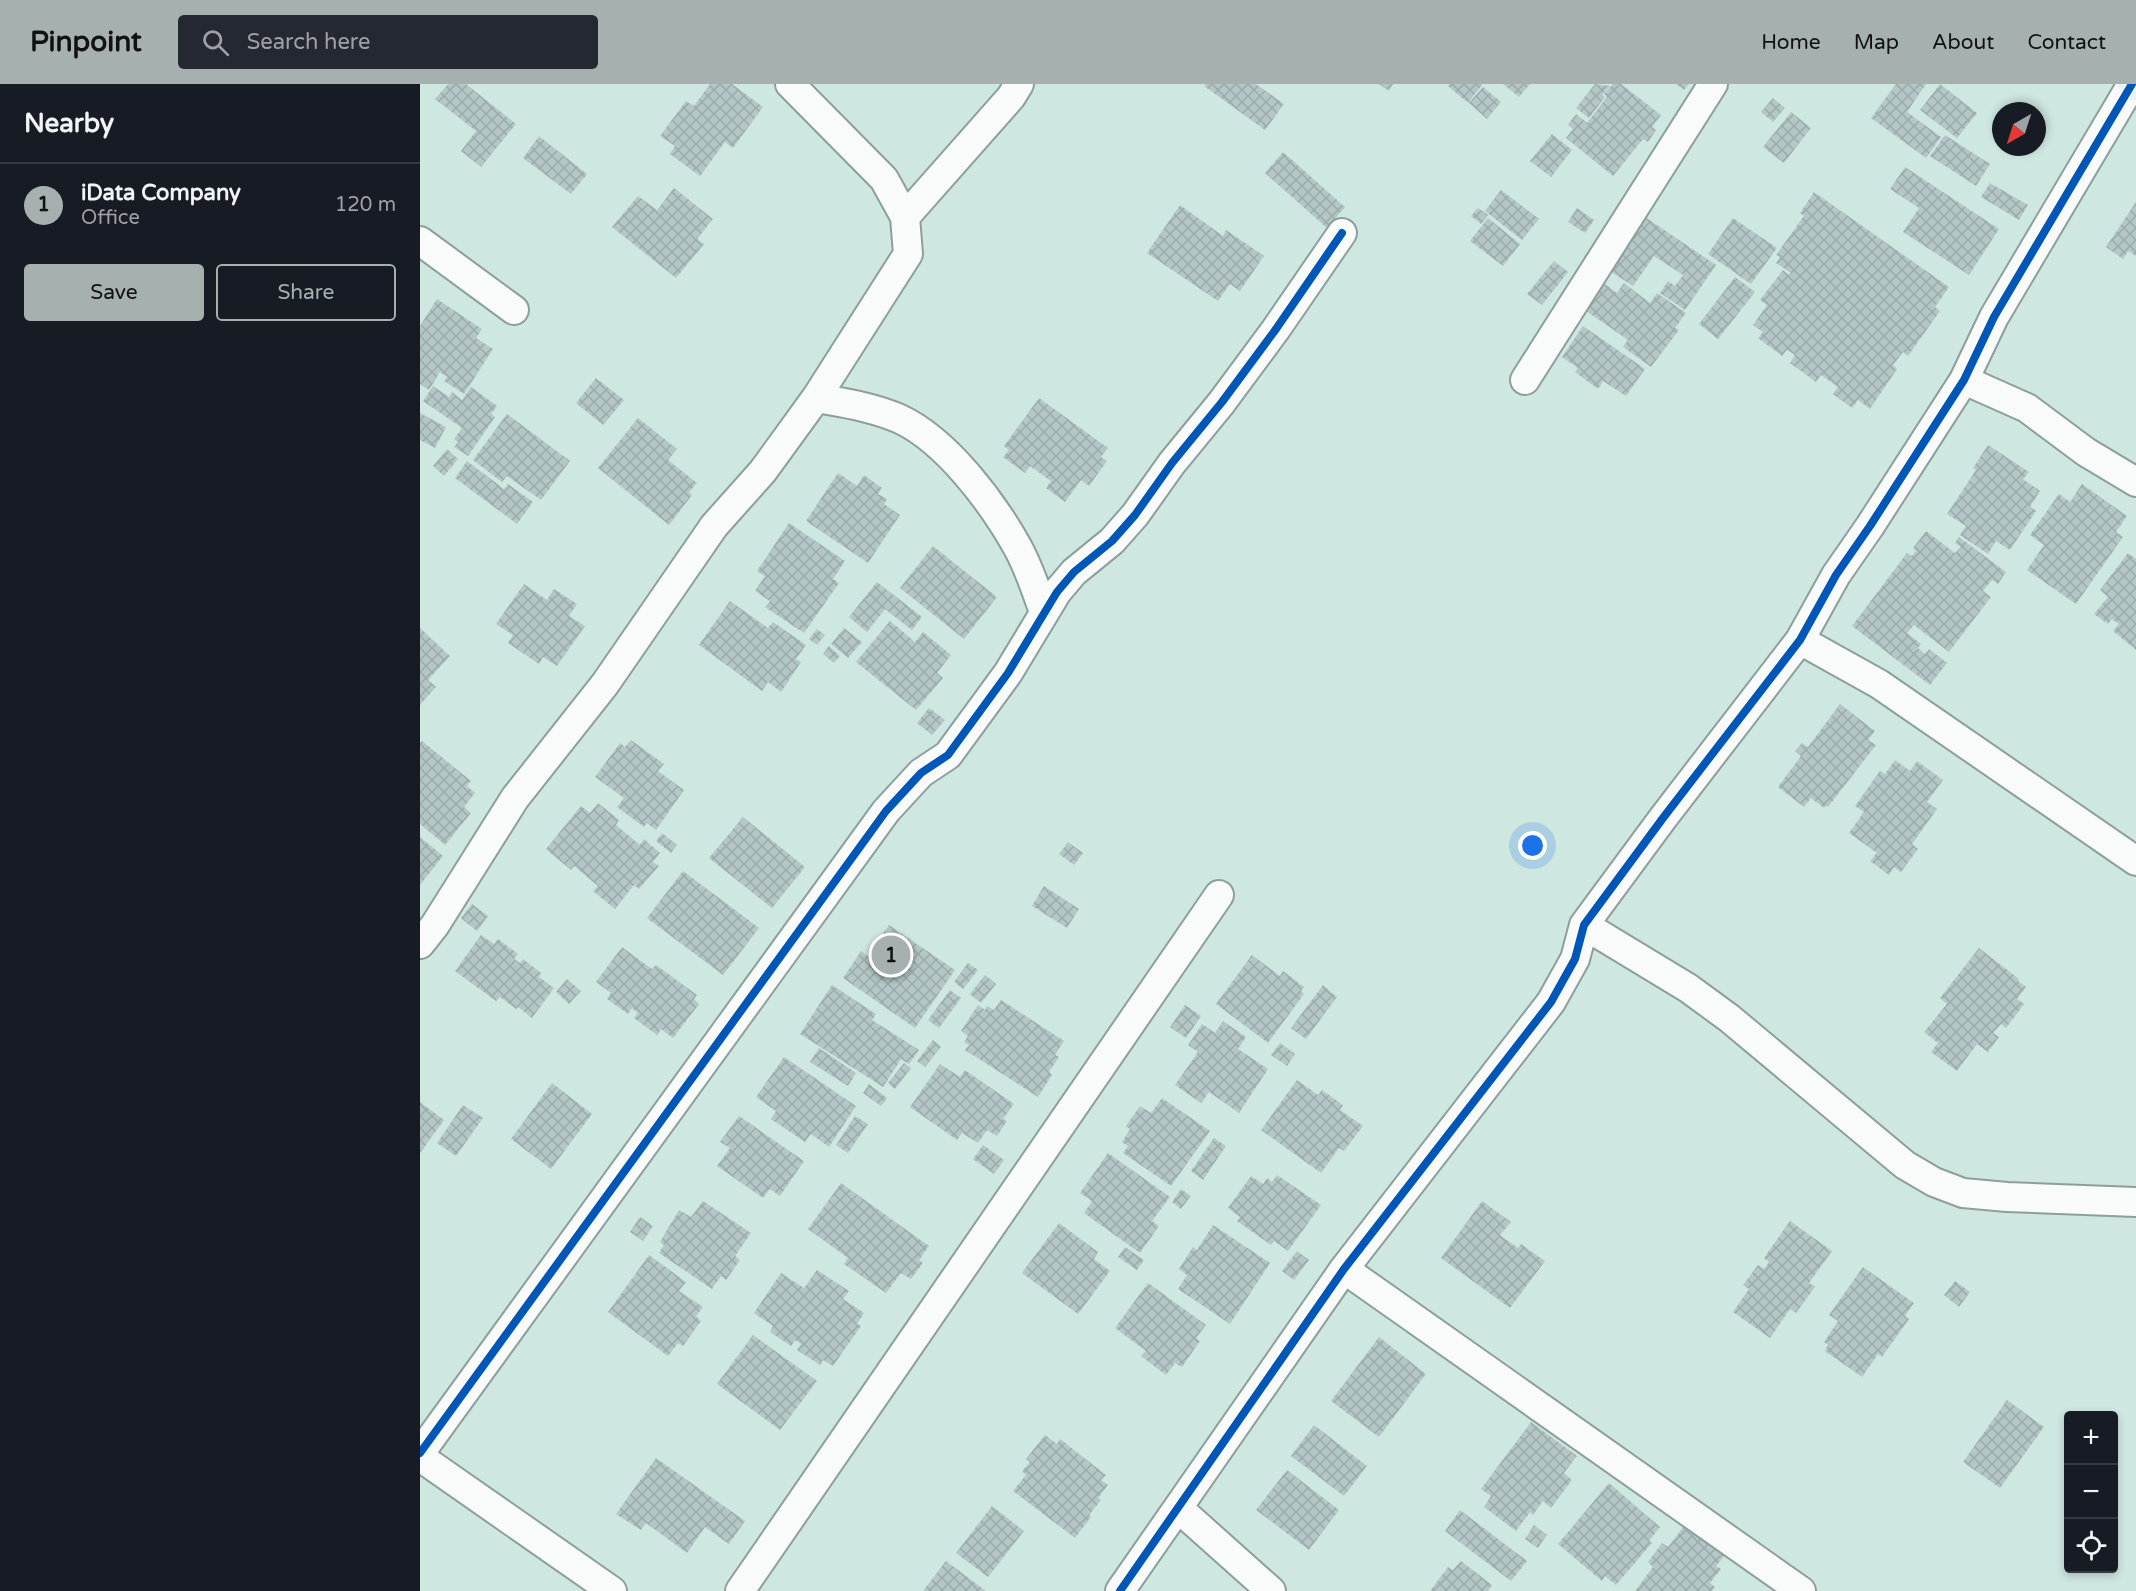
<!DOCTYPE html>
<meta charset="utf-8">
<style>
body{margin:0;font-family:"Varela Round",sans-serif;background:#242831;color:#f1f3f6}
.controls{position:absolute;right:18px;bottom:18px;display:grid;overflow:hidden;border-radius:6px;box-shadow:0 3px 9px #0003}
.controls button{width:54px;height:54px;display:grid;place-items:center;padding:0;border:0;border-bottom:2px solid #363941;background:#171b24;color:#f1f3f6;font:30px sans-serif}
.compass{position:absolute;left:1572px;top:18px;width:54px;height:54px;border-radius:50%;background:#171b24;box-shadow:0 3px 9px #0003;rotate:219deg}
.you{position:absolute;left:1113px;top:762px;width:21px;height:21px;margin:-15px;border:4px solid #fff;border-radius:50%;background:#1a73e8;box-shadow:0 0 0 9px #1a73e833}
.badge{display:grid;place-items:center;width:39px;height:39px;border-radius:50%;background:#a6b0af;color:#111;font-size:20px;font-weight:700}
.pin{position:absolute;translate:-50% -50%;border:3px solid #fff;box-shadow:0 2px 6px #0006}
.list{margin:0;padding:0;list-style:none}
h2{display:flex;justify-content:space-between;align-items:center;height:78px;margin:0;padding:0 24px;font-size:26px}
h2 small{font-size:20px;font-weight:400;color:#9ea1a6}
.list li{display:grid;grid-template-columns:39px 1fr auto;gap:18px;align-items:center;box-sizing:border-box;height:84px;padding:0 24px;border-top:2px solid #363941}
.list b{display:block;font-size:22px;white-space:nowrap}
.list p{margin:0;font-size:20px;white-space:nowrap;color:#9ea1a6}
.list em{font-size:20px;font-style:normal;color:#9ea1a6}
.actions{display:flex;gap:12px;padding:18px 24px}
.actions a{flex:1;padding:14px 0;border:2px solid #a6b0af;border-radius:6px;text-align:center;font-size:21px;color:#a6b0af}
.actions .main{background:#a6b0af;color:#111}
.icon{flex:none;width:33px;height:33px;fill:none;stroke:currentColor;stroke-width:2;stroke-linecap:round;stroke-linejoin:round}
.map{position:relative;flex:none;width:1716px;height:1507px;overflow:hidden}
header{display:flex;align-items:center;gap:36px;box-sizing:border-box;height:84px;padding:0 30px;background:#a6b0af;color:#111}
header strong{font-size:28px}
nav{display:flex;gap:33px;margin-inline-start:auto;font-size:21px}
.search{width:420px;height:54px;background:#242831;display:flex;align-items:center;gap:15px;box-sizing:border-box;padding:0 21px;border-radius:6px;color:#9ea1a6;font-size:22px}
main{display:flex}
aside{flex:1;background:#171b24}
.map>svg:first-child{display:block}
</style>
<header>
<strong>Pinpoint</strong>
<div class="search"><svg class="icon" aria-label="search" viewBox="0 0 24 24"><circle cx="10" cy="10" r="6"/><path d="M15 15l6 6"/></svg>Search here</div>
<nav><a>Home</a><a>Map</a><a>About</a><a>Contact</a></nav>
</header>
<main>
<aside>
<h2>Nearby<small></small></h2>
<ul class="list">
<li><span class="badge">1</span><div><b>iData Company</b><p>Office</p></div><em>120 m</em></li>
</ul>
<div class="actions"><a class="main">Save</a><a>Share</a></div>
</aside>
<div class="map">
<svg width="1716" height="1507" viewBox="0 0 1716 1507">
<defs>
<pattern id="building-cross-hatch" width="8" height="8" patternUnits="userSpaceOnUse" patternTransform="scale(1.5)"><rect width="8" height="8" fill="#b4c7c6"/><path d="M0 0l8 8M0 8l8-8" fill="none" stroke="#99aaa9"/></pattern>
</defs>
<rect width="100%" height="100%" fill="#cfe7e1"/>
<path fill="url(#building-cross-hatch)" d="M 28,0 L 46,0 L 96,40 L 61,83 L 41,67 L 56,47 L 15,15 Z
M 290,0 L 312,0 L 343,23 L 313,64 L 305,58 L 280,92 L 250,70 L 255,62 L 240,52 L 266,17 L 274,22 Z
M 786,0 L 836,0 L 864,20 L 845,46 L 784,2 Z
M 959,0 L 973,0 L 969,7 Z
M 1030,0 L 1063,0 L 1048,19 L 1028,2 Z
M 1083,0 L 1110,0 L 1099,13 Z
M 1175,0 L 1190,2 L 1182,11 L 1185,13 L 1169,34 L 1156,24 Z
M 1193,0 L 1201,0 L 1241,31 L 1232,43 L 1236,46 L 1228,58 L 1223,55 L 1193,92 L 1146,54 L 1153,45 L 1148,41 L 1156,30 L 1167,39 L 1187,13 L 1184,10 Z
M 1256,0 L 1269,0 L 1264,6 Z
M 1476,0 L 1506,0 L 1487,28 L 1521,53 L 1506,74 L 1451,34 Z
M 1520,0 L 1557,29 L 1537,54 L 1500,26 Z
M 1063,3 L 1081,18 L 1067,35 L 1049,19 Z
M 1353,14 L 1365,24 L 1353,38 L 1341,28 Z
M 1371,28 L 1391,44 L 1364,79 L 1343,63 Z
M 1132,50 L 1152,66 L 1131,93 L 1110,77 Z
M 1525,51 L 1570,80 L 1556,102 L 1510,72 Z
M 119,52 L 167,90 L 151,110 L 103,74 Z
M 863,68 L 925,123 L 907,144 L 845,89 Z
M 1485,83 L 1579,145 L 1549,191 L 1483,148 L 1499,124 L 1470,105 Z
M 1570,99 L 1608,121 L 1599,136 L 1561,113 Z
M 254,104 L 293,135 L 277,155 L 284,160 L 256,194 L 192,143 L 218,112 L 237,126 Z
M 1081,106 L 1119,135 L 1102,156 L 1065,127 Z
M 1394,108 L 1529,203 L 1515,223 L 1520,227 L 1488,272 L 1483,268 L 1473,281 L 1477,285 L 1450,325 L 1438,316 L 1432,324 L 1413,310 L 1418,303 L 1401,291 L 1396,298 L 1370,279 L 1375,271 L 1367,266 L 1362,272 L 1338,254 L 1343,248 L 1333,241 L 1347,221 L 1340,216 L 1363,186 L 1369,191 L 1371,189 L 1356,179 L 1360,173 L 1356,171 L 1384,132 L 1380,129 Z
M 1716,118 L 1716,172 L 1708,167 L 1703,175 L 1686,163 Z
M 760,121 L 803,152 L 806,146 L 844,172 L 820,207 L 810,200 L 798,217 L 727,169 Z
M 1058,124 L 1068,131 L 1061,140 L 1051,132 Z
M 1157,124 L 1174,136 L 1165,149 L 1148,138 Z
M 1225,133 L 1296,181 L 1265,226 L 1240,209 L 1248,197 L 1255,202 L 1263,191 L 1234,172 L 1213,202 L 1184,183 L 1211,154 Z
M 1068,134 L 1100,160 L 1083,182 L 1050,157 Z
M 1313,134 L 1357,164 L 1331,200 L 1288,170 Z
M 1134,177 L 1148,188 L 1122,221 L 1107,210 Z
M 1315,193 L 1335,208 L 1298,255 L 1279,240 Z
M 1181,197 L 1197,209 L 1204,199 L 1230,219 L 1237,209 L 1266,229 L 1255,244 L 1259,246 L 1231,283 L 1203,263 L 1208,256 L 1162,224 Z
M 17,215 L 62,245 L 56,254 L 73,265 L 44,310 L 24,297 L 27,293 L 20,288 L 9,306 L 0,300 L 0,242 Z
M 1163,242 L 1225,285 L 1206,312 L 1183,297 L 1178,305 L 1155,288 L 1158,284 L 1142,273 Z
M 176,294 L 204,316 L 183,341 L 156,319 Z
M 13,302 L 29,313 L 32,308 L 42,316 L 51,303 L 77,322 L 71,330 L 75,333 L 48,372 L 34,363 L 38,358 L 34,355 L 42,344 L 3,317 Z
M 619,314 L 688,364 L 681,373 L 687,377 L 669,402 L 661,396 L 645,418 L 626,404 L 631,397 L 610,382 L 605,389 L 583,373 L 589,366 L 584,362 Z
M 0,329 L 26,343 L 15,364 L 0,356 Z
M 87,330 L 150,377 L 121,416 L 87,392 L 82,398 L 53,376 Z
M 218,334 L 257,365 L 248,376 L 277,399 L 269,408 L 272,411 L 249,441 L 178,384 Z
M 1568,361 L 1609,388 L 1603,395 L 1620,407 L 1610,423 L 1616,427 L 1590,466 L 1576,457 L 1568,470 L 1540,451 L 1546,442 L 1527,430 L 1556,386 L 1553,384 Z
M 27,365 L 38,375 L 24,392 L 13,382 Z
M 47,377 L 84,405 L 88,400 L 113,418 L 97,440 L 35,394 Z
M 418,389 L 437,402 L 444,391 L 462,404 L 458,410 L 467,415 L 464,420 L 480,431 L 448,479 L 386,437 Z
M 1662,400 L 1707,432 L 1696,448 L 1703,453 L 1656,520 L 1607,486 L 1624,461 L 1610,451 L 1639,410 L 1650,418 Z
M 369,439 L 425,477 L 413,495 L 419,499 L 384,549 L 345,523 L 350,517 L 335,507 L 345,492 L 337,487 Z
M 1506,447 L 1535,469 L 1541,463 L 1535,459 L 1539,453 L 1586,488 L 1578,500 L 1572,496 L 1563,507 L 1571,513 L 1529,568 L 1494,541 L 1487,549 L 1501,560 L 1498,564 L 1505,570 L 1509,565 L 1527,579 L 1510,601 L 1432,542 L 1487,469 L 1492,472 L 1496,467 L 1493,464 Z
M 513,462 L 577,513 L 544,555 L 480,504 Z
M 1708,469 L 1716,475 L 1716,566 L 1693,547 L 1699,540 L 1692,535 L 1688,540 L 1674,530 L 1688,513 L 1680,506 Z
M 457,498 L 502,533 L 492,546 L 465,525 L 447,548 L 429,533 Z
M 104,500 L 127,516 L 134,505 L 157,520 L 149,532 L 165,542 L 137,582 L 123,573 L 119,580 L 88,559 L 93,551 L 76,540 Z
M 310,517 L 348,544 L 353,538 L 386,561 L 376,575 L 381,578 L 361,608 L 348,598 L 342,607 L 279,561 Z
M 470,537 L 495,558 L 503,548 L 531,571 L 517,589 L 523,594 L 496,626 L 436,578 Z
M 0,544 L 30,572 L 8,596 L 16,603 L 0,621 Z
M 424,544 L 442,558 L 428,574 L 411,560 Z
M 397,545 L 405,551 L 397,561 L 389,555 Z
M 409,562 L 420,572 L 414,579 L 403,570 Z
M 1420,620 L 1455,647 L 1448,656 L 1456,661 L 1408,723 L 1406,721 L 1404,724 L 1391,714 L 1384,723 L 1358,703 L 1381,672 L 1375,667 L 1382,659 L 1388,663 Z
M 509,624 L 525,636 L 512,651 L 497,639 Z
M 211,656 L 244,680 L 238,687 L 264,706 L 236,746 L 227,739 L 224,743 L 197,723 L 204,714 L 175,693 L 200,659 L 205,663 Z
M 2,657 L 51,697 L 47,702 L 55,709 L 44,723 L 51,729 L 25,761 L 0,740 L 0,659 Z
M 1475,676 L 1490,687 L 1497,677 L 1523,696 L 1507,718 L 1517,725 L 1492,760 L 1498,765 L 1481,788 L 1474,783 L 1469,791 L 1450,777 L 1457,769 L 1429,749 L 1444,728 L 1435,722 L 1460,687 L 1465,690 Z
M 178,719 L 199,736 L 196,741 L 220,761 L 224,755 L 240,769 L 233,778 L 239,782 L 219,805 L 214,801 L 195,825 L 173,807 L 178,802 L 154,782 L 151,786 L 126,765 L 161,722 L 170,729 Z
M 323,733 L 385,783 L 352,824 L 289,774 Z
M 242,749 L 257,761 L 251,769 L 236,757 Z
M 0,753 L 23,772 L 0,801 Z
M 648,758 L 663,769 L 654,781 L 639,770 Z
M 263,787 L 339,844 L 303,891 L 227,834 Z
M 624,802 L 659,825 L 647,844 L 612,822 Z
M 52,820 L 68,832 L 57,847 L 41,834 Z
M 469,841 L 535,886 L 495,944 L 423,894 L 441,867 L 453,876 L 460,865 L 455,861 Z
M 61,851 L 74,860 L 78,855 L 98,870 L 94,875 L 100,879 L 103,875 L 121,889 L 119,893 L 134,904 L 112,934 L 98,923 L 96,925 L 80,913 L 76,917 L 35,887 Z
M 202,863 L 232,885 L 236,881 L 277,911 L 274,915 L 279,920 L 253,954 L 241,945 L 237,951 L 214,934 L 218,929 L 212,924 L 208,930 L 187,915 L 191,909 L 176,898 Z
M 1559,864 L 1599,895 L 1598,897 L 1606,903 L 1597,915 L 1604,920 L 1586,944 L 1581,940 L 1573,949 L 1579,953 L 1568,968 L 1557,960 L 1537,987 L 1511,968 L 1518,959 L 1504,948 L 1527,920 L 1520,914 Z
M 832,871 L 860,892 L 863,887 L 884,903 L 881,907 L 884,910 L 848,959 L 796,920 Z
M 548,879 L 558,886 L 543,905 L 534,898 Z
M 565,891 L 576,900 L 561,919 L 550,910 Z
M 147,895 L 161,907 L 149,920 L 136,908 Z
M 412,901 L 456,930 L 452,936 L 499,966 L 489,980 L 481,975 L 463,1003 L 380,950 Z
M 903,901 L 917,913 L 886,955 L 871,944 Z
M 530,906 L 541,914 L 519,944 L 508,936 Z
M 581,916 L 644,957 L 635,971 L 639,973 L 629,988 L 632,991 L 618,1013 L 545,966 L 549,961 L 544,958 L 548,952 L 541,947 L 558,921 L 565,926 L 567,922 L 574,926 Z
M 765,921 L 781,932 L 766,954 L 750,943 Z
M 803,937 L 826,953 L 818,965 L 848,985 L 819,1029 L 789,1008 L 781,1019 L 755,1001 L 778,968 L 768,961 L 782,940 L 795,949 Z
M 513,956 L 521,963 L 505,983 L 497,977 Z
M 860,959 L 875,970 L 867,982 L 851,971 Z
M 399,964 L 436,989 L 428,1002 L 390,978 Z
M 364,973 L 436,1022 L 409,1063 L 391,1050 L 385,1058 L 351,1035 L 356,1027 L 336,1013 Z
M 484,979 L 491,984 L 475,1005 L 468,999 Z
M 520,980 L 540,993 L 545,986 L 594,1020 L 583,1035 L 587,1037 L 577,1052 L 567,1046 L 558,1059 L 542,1049 L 537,1056 L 490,1023 Z
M 877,996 L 898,1011 L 902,1006 L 923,1021 L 920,1026 L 943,1042 L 924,1067 L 919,1064 L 901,1089 L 841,1046 Z
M 132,999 L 172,1030 L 131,1085 L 91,1055 Z
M 449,1000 L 467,1014 L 461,1022 L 443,1009 Z
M 742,1014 L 790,1047 L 751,1102 L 703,1069 L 708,1062 L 702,1058 L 710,1045 L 706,1042 L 720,1022 L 731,1029 Z
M 0,1018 L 24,1036 L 0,1069 Z
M 43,1021 L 63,1034 L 36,1072 L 17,1059 Z
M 319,1032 L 384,1077 L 360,1112 L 350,1105 L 343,1114 L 297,1082 L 310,1064 L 300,1058 Z
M 435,1032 L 448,1040 L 428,1069 L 416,1061 Z
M 794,1054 L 806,1062 L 783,1096 L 771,1087 Z
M 563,1061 L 584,1076 L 574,1090 L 553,1075 Z
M 688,1069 L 750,1113 L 732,1137 L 739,1142 L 720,1169 L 664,1129 L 672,1117 L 660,1109 Z
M 857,1091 L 901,1121 L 868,1167 L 854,1157 L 851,1161 L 817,1137 L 820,1133 L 808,1124 L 831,1092 L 843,1100 L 847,1094 L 852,1098 Z
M 421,1099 L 509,1162 L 499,1176 L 503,1179 L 491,1195 L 481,1189 L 466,1209 L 424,1180 L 428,1174 L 388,1145 Z
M 761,1105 L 771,1112 L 761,1125 L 752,1118 Z
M 283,1117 L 331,1149 L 315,1172 L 320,1176 L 306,1196 L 301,1192 L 292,1205 L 239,1169 L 244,1161 L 240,1158 L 259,1126 L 271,1133 Z
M 1062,1117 L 1091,1138 L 1080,1151 L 1098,1164 L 1101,1160 L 1125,1177 L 1090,1224 L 1021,1174 Z
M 220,1133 L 233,1142 L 223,1157 L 210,1148 Z
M 1370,1137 L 1412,1167 L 1389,1199 L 1395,1203 L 1376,1229 L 1370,1225 L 1350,1254 L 1313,1228 L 1329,1205 L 1323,1201 L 1338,1181 L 1344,1185 L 1349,1178 L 1344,1174 Z
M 639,1139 L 678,1168 L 674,1175 L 690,1187 L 658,1230 L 602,1189 Z
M 793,1141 L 850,1179 L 810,1240 L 758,1205 L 767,1191 L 759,1185 L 773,1163 L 777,1166 Z
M 705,1163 L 724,1176 L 717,1186 L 698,1173 Z
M 877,1167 L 889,1176 L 874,1196 L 862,1187 Z
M 229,1171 L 266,1198 L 259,1207 L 283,1223 L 276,1232 L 281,1237 L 263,1262 L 258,1259 L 248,1272 L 188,1228 Z
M 1443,1183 L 1494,1219 L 1485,1232 L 1489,1235 L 1462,1273 L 1458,1270 L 1442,1293 L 1405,1267 L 1408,1261 L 1404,1258 L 1418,1237 L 1409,1231 Z
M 397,1186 L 429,1207 L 423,1215 L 444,1229 L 437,1240 L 441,1242 L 413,1282 L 403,1276 L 400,1281 L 377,1266 L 381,1260 L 375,1256 L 371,1262 L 350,1248 L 353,1242 L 334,1229 L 361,1189 L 384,1204 Z
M 1535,1197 L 1550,1208 L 1539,1223 L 1524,1211 Z
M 728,1199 L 786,1241 L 776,1254 L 780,1257 L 762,1283 L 755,1279 L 746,1291 L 721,1272 L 726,1267 L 695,1244 Z
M 333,1251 L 397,1297 L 360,1346 L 297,1300 Z
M 959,1253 L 1006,1290 L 959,1353 L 911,1317 Z
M 1587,1316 L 1624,1343 L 1580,1404 L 1543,1378 Z
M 1111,1338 L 1157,1372 L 1144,1389 L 1152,1396 L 1131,1424 L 1123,1417 L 1113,1431 L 1110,1428 L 1096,1447 L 1064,1423 L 1071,1412 L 1061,1405 Z
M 894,1341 L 947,1382 L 924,1412 L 871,1372 Z
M 625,1351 L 637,1360 L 640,1355 L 686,1391 L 681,1396 L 688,1401 L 678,1414 L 681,1416 L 669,1431 L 671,1433 L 655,1454 L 593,1407 L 606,1391 L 602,1387 L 610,1378 L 606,1375 Z
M 236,1374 L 325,1437 L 309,1460 L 285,1443 L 267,1469 L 226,1439 L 221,1446 L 196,1430 Z
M 867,1386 L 919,1426 L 889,1466 L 836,1426 Z
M 1189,1399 L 1240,1443 L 1229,1457 L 1232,1459 L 1196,1501 L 1185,1492 L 1182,1497 L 1138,1460 Z
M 572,1422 L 604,1447 L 568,1493 L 536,1469 Z
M 1040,1426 L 1107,1477 L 1091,1497 L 1025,1447 Z
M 1114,1441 L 1127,1451 L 1118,1464 L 1105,1455 Z
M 1264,1442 L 1304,1472 L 1296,1482 L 1301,1485 L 1290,1499 L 1295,1503 L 1292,1507 L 1215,1507 L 1233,1483 L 1228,1478 L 1242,1459 L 1248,1463 Z
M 526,1477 L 566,1507 L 503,1507 Z
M 1041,1477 L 1072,1501 L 1068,1507 L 1010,1507 L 1028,1483 L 1033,1486 Z"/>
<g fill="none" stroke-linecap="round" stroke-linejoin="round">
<defs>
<path id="street" d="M 485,133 L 591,13 L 599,0
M 0,157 L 94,226
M 1105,296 L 1293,0
M 1544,296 L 1607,324 L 1666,368 L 1716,398
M 396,314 C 424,319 453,323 480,335 C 527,357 573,419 598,464 C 609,484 616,506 624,528
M 1380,556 L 1459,600 L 1716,777
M 1164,841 L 1268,904 L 1309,934 L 1485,1081 L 1514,1098 L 1543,1109 L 1587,1113 L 1716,1118
M 0,860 L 15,841 L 95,714 L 185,600 L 294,442 L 343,387 L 396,314 L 488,170 L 485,133 L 464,95 L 370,0
M 924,1185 L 1381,1507
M 0,1369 L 466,727 L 501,689 L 528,671 L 588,589 L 637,508 L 654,488 L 692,457 L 715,431 L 752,379 L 802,318 L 856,245 L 922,149
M 0,1373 L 192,1507
M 758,1424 L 851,1507
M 320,1507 L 799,811
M 700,1507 L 924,1185 L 1131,918 L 1155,875 L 1164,841 L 1243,734 L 1380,556 L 1416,491 L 1450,442 L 1544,296 L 1574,233 L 1712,0"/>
<path id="secondary" d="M 1715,0 L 1716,0"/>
</defs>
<use href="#street" stroke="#8c9f9b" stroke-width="32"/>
<use href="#secondary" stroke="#8c9f9b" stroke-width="36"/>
<use href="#street" stroke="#f8fbfa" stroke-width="28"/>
<use href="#secondary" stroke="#ecf2ef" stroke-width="33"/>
<defs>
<path id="cycleway" d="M 0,1369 L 466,727 L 501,689 L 528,671 L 588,589 L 637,508 L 654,488 L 692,457 L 715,431 L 752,379 L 802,318 L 856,245 L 922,149
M 700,1507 L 924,1185 L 1131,918 L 1155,875 L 1164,841 L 1243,734 L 1380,556 L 1416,491 L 1450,442 L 1544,296 L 1574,233 L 1712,0"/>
</defs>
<use href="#cycleway" stroke="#fff" stroke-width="11"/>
<use href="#cycleway" stroke="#0057b8" stroke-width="8"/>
</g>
</svg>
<div class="controls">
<button>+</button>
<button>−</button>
<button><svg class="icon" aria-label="locate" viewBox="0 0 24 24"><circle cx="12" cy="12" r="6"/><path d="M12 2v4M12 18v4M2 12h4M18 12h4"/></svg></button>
</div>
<svg class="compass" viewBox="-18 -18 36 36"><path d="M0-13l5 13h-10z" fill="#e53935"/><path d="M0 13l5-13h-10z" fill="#9ea1a6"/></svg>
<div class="you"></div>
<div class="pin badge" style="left:471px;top:871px">1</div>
</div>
</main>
